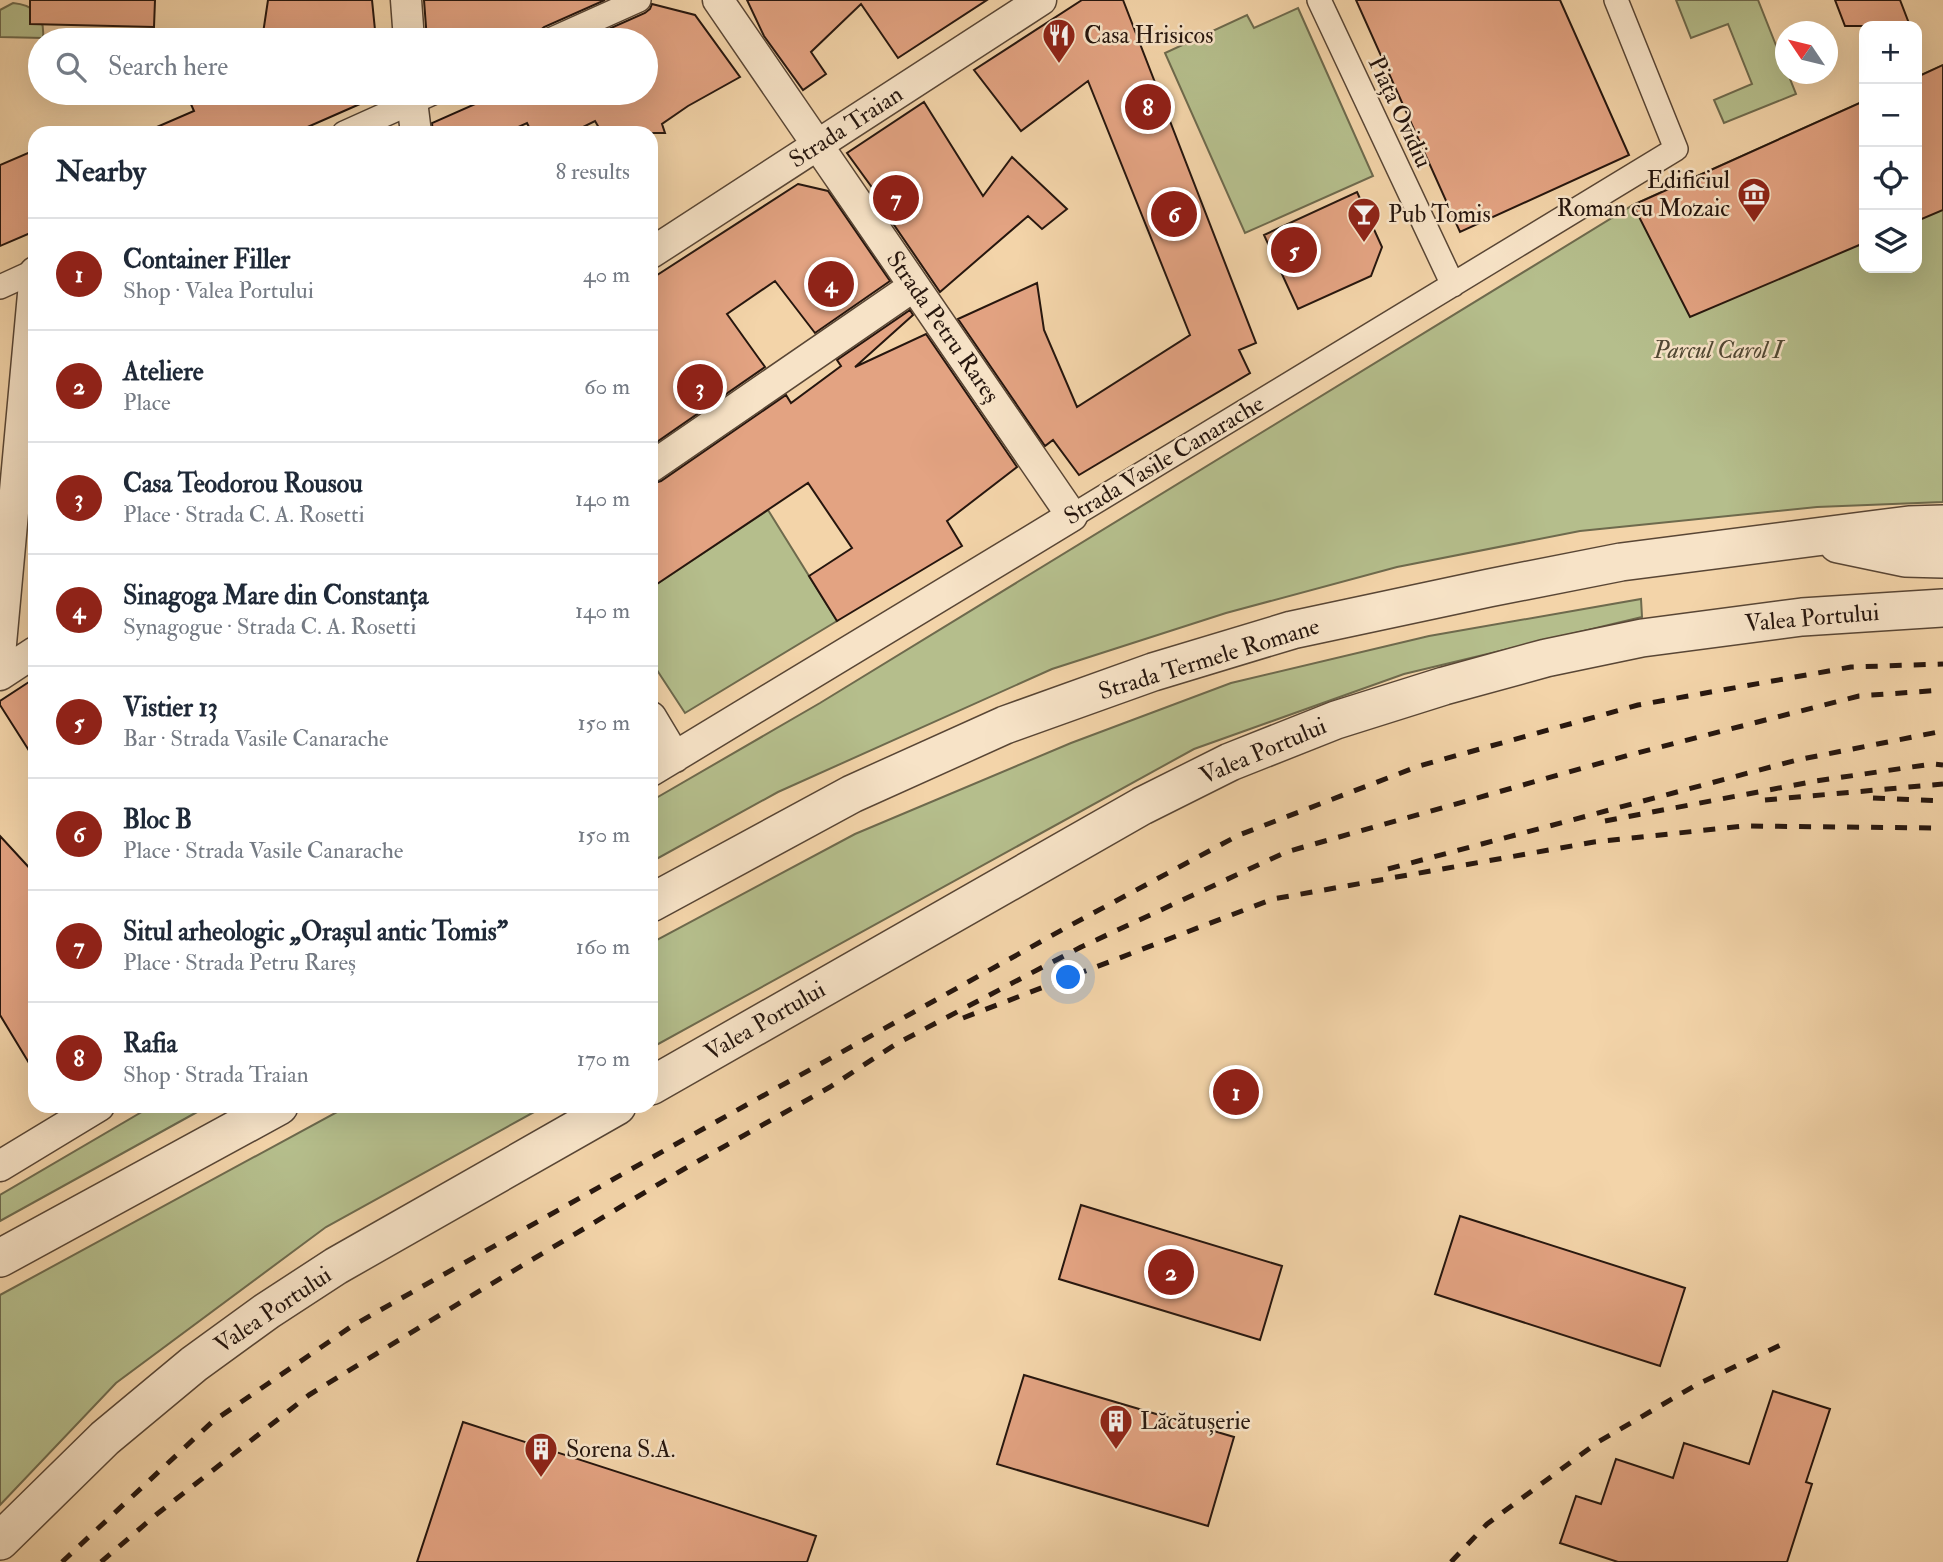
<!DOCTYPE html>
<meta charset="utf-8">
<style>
body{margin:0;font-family:"IM FELL Double Pica",serif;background:#f6f6f7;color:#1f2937}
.controls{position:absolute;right:21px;top:21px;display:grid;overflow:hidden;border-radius:14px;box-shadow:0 7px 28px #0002}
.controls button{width:63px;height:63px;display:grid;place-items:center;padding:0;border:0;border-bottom:2px solid #e0e1e3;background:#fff;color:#1f2937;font:35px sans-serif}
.compass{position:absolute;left:1775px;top:21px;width:63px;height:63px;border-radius:50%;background:#fff;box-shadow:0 7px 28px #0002;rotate:305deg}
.you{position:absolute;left:1069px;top:978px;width:24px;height:24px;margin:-18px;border:5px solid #fff;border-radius:50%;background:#1a73e8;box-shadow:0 0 0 10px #1a73e833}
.badge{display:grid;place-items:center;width:46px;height:46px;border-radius:50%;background:#8f2418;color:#fff;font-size:23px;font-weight:700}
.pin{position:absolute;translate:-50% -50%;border:4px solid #fff;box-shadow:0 2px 7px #0006}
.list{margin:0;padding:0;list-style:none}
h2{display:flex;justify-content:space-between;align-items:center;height:91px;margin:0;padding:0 28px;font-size:30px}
h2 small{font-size:23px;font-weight:400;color:#747a83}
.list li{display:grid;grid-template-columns:46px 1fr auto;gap:21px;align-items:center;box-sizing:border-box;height:112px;padding:0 28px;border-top:2px solid #e0e1e3}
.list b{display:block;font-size:26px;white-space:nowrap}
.list p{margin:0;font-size:23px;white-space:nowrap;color:#747a83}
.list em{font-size:23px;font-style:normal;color:#747a83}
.icon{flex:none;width:38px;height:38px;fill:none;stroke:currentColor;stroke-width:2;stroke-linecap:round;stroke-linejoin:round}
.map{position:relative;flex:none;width:1943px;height:1562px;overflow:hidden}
.search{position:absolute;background:#fff;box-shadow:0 7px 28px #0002;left:28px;top:28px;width:630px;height:77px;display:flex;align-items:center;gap:18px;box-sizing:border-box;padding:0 24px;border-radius:38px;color:#747a83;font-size:26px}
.panel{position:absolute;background:#fff;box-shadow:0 7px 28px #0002;left:28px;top:126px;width:630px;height:987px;border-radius:21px}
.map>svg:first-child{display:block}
</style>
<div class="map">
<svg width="1943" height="1562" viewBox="0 0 1943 1562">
<rect width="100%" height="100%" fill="#f3d4a9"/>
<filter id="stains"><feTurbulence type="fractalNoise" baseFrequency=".00286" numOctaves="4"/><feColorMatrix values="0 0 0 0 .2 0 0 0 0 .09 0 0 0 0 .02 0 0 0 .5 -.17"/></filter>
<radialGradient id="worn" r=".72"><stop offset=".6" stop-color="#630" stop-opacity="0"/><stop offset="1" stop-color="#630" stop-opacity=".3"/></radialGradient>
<path fill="#b5be8c" stroke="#6e6a4d" stroke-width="2" d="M 1676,0 L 1758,0 L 1785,68 L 1786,74 L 1788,74 L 1796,94 L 1724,123 L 1714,100 L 1752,84 L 1728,24 L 1691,38 Z
M 13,3 C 34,5 45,16 43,38 L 0,37 L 0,10 Z
M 1298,8 L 1373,176 L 1245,233 L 1165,53 L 1247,15 L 1254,28 Z
M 1943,65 L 1943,502 L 1817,507 L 1580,531 L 1397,567 L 1226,613 L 1052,669 L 778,792 L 651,862 L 651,801 L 820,703 L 1633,205 L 1864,101 L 1864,268 L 1917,268 L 1917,77 Z
M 768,510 L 837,621 L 685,713 L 651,661 L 651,588 Z
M 1641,599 L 1642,617 L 1404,674 L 1194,749 L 651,1048 L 651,943 L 855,834 L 1071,743 L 1231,683 L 1429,636 Z
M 152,1106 L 208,1106 L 0,1221 L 0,1195 Z
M 348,1106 L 545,1106 L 326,1227 L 116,1383 L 0,1505 L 0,1295 Z"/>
<path fill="#e3a382" stroke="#26160e" stroke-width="2" d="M 30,0 L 155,0 L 154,27 L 30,24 Z
M 268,0 L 372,0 L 376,40 L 262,40 Z
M 424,0 L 605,0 L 544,27 L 538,32 L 536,40 L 427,40 Z
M 747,0 L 987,0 L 898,58 L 861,4 L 811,52 L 826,74 L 803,90 L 764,36 Z
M 1082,0 L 1123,0 L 1256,343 L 1239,350 L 1250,373 L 1079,475 L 1053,440 L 1045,446 L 958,319 L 1037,283 L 1044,330 L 1077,407 L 1190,335 L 1088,81 L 1021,131 L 974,70 Z
M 1356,0 L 1560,0 L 1629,155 L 1460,232 Z
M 1835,0 L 1900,0 L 1910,26 L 1845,26 Z
M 652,4 L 695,15 L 740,77 L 688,106 L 662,124 L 665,133 L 602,133 L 595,121 L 571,133 L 532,133 L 527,123 L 505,133 L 433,133 L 432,123 L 500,93 L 646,93 L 646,40 L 584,40 L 645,13 L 650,9 Z
M 1943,65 L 1943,210 L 1917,221 L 1917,77 Z
M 186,93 L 385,93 L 294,133 L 143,133 L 194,111 Z
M 1864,101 L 1864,243 L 1690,317 L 1633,205 Z
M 924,102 L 983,196 L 1012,157 L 1067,209 L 1042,229 L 1028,216 L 940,292 L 879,203 L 884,204 L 847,153 Z
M 35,150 L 35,231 L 0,246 L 0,165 Z
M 798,184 L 828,191 L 890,281 L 815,333 L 775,281 L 727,314 L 765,367 L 651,446 L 651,279 Z
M 1357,192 L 1382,247 L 1371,276 L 1298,309 L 1264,235 Z
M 910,310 L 913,315 L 855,367 L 926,334 L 1017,467 L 947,521 L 962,546 L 837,621 L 809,576 L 852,548 L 808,483 L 651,588 L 651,484 L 661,481 L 786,395 L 791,403 L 841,366 L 837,360 Z
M 35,678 L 35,760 L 0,705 L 0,701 Z
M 0,836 L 35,874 L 35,1073 L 0,1015 Z
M 1081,1205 L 1282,1266 L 1260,1340 L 1059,1279 Z
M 1460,1216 L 1685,1288 L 1660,1366 L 1435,1294 Z
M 1024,1375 L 1234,1437 L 1208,1526 L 997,1464 Z
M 1773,1391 L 1830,1409 L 1806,1482 L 1812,1484 L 1787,1562 L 1618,1562 L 1560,1543 L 1576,1496 L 1601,1504 L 1616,1459 L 1673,1478 L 1684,1443 L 1749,1464 Z
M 463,1422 L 816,1536 L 807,1562 L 417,1562 Z"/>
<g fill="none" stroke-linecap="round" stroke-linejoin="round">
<defs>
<path id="pedestrian" d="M 1319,0 L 1453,285
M 550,40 L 639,0
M 344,133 L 433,93
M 0,287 L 35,271
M 1072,516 L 1676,149 L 1616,0"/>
<path id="minor" d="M 406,0 L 409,40
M 411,93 L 416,133
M 651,253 L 1041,0
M 651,467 L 914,286
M 0,655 L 35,272
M 0,675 L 35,652
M 651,717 L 675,757
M 651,771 L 1072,516 L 718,0
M 0,1166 L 99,1106"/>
<path id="tertiary" d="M 1838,544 L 1905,558 L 1943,559
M 651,903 L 852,794 L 1005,725 L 1153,672 L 1292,630 L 1489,588 L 1621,562 L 1909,525 L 1943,524
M 651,1086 L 1142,806 L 1230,762 L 1336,720 L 1444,686 L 1546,658 L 1642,638 L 1802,617 L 1943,608
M 0,1258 L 279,1106
M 0,1541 L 105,1438 L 194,1364 L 267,1311 L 336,1266 L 617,1106"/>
</defs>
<use href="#pedestrian" stroke="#594635" stroke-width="26"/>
<use href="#minor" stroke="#594635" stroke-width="33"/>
<use href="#tertiary" stroke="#594635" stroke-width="40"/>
<use href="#pedestrian" stroke="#f7e3c7" stroke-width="23"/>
<use href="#minor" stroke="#f7e3c7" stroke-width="30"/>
<use href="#tertiary" stroke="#f7e3c7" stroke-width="37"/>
<path stroke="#26160e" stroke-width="5" stroke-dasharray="12 12" stroke-linecap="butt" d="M 1873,798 L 1943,801
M 1765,800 L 1943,784
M 1605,821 L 1816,781 L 1932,764 L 1943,765
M 1388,869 L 1797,760 L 1943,731
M 963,1018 L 1273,899 L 1594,842 L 1744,826 L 1943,828
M 62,1562 L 212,1422 L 352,1326 L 667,1149 L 1069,926 L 1239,835 L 1419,766 L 1638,705 L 1851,667 L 1943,664
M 101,1562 L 157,1514 L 309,1395 L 461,1302 L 684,1169 L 830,1087 L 896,1044 L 1081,947 L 1286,852 L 1629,755 L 1859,696 L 1943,690
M 1451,1562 L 1487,1524 L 1598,1442 L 1696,1385 L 1787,1342"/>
</g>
<defs>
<symbol id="restaurant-pin" viewBox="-11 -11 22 30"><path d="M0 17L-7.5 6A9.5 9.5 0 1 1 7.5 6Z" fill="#8f2418" stroke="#f7e3c7"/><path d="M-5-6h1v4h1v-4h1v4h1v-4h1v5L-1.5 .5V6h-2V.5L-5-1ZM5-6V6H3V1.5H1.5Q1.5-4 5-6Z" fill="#fff"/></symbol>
<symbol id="museum-pin" viewBox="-11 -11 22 30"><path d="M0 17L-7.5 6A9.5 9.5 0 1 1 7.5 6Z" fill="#8f2418" stroke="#f7e3c7"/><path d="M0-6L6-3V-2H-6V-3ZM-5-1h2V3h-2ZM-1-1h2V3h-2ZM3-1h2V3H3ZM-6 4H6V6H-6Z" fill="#fff"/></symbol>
<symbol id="bar-pin" viewBox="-11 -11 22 30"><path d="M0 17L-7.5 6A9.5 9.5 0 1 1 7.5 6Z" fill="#8f2418" stroke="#f7e3c7"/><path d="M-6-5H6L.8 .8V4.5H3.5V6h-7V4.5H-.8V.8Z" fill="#fff"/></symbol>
<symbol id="building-pin" viewBox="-11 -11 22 30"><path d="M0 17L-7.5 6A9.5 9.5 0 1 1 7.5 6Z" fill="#8f2418" stroke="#f7e3c7"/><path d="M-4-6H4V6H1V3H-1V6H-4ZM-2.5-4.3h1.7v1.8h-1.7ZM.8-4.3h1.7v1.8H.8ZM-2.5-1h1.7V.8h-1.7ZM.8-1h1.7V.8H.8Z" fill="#fff"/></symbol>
</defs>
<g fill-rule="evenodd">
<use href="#restaurant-pin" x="1040" y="16" width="38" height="52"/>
<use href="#museum-pin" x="1735" y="175" width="38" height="52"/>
<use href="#bar-pin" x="1345" y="195" width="38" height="52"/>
<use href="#building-pin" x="1097" y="1402" width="38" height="52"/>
<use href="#building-pin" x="522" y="1430" width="38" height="52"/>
</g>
<g text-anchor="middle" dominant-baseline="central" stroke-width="5" stroke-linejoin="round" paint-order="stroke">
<g font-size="24" fill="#26160e" stroke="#f7e3c7" text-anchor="start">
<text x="1084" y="35">Casa Hrisicos</text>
<text x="1730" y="180" text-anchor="end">Edificiul<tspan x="1730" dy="28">Roman cu Mozaic</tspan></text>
<text x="1388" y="214">Pub Tomis</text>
<text x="1140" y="1421">Lăcătușerie</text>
<text x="566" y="1449">Sorena S.A.</text>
</g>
<g font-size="24" fill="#26160e" stroke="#f7e3c7">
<text transform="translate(1400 112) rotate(65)">Piața Ovidiu</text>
<text transform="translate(846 127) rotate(-33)">Strada Traian</text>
<text transform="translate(943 327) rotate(55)">Strada Petru Rareș</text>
<text transform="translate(1164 460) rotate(-31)">Strada Vasile Canarache</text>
<text transform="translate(1812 618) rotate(-5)">Valea Portului</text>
<text transform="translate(1209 659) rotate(-17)">Strada Termele Romane</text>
<text transform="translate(1263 751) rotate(-23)">Valea Portului</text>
<text transform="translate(765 1021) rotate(-30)">Valea Portului</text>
<text transform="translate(273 1310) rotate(-34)">Valea Portului</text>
</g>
<g font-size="24" font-style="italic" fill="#514834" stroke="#f7e3c7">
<text x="1718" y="350">Parcul Carol I</text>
</g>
</g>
<rect width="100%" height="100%" filter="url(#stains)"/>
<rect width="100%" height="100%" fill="url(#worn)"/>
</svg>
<div class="controls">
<button>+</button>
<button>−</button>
<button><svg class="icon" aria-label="locate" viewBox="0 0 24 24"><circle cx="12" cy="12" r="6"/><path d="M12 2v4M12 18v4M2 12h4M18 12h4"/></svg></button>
<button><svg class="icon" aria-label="layers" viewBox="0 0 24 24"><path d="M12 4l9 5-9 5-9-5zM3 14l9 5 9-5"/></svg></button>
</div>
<svg class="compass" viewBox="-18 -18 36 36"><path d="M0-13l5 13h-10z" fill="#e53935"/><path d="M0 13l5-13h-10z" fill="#747a83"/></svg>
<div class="you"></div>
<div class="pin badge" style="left:1236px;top:1092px">1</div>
<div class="pin badge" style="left:1171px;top:1272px">2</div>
<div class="pin badge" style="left:700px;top:387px">3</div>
<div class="pin badge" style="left:831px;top:284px">4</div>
<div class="pin badge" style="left:1294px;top:250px">5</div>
<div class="pin badge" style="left:1174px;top:214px">6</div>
<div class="pin badge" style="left:896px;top:198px">7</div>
<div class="pin badge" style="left:1148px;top:107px">8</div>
<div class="search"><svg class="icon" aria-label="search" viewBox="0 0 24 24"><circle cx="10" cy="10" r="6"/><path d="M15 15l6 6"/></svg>Search here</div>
<section class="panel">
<h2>Nearby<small>8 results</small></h2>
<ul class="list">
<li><span class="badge">1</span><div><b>Container Filler</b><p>Shop · Valea Portului</p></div><em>40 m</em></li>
<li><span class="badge">2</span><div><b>Ateliere</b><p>Place</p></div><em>60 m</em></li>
<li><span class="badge">3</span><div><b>Casa Teodorou Rousou</b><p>Place · Strada C. A. Rosetti</p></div><em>140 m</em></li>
<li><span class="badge">4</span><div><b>Sinagoga Mare din Constanța</b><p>Synagogue · Strada C. A. Rosetti</p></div><em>140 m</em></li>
<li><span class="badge">5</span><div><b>Vistier 13</b><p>Bar · Strada Vasile Canarache</p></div><em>150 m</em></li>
<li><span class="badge">6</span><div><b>Bloc B</b><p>Place · Strada Vasile Canarache</p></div><em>150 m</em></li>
<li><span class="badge">7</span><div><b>Situl arheologic „Orașul antic Tomis”</b><p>Place · Strada Petru Rareș</p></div><em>160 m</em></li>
<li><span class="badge">8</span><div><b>Rafia</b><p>Shop · Strada Traian</p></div><em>170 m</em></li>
</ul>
</section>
</div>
